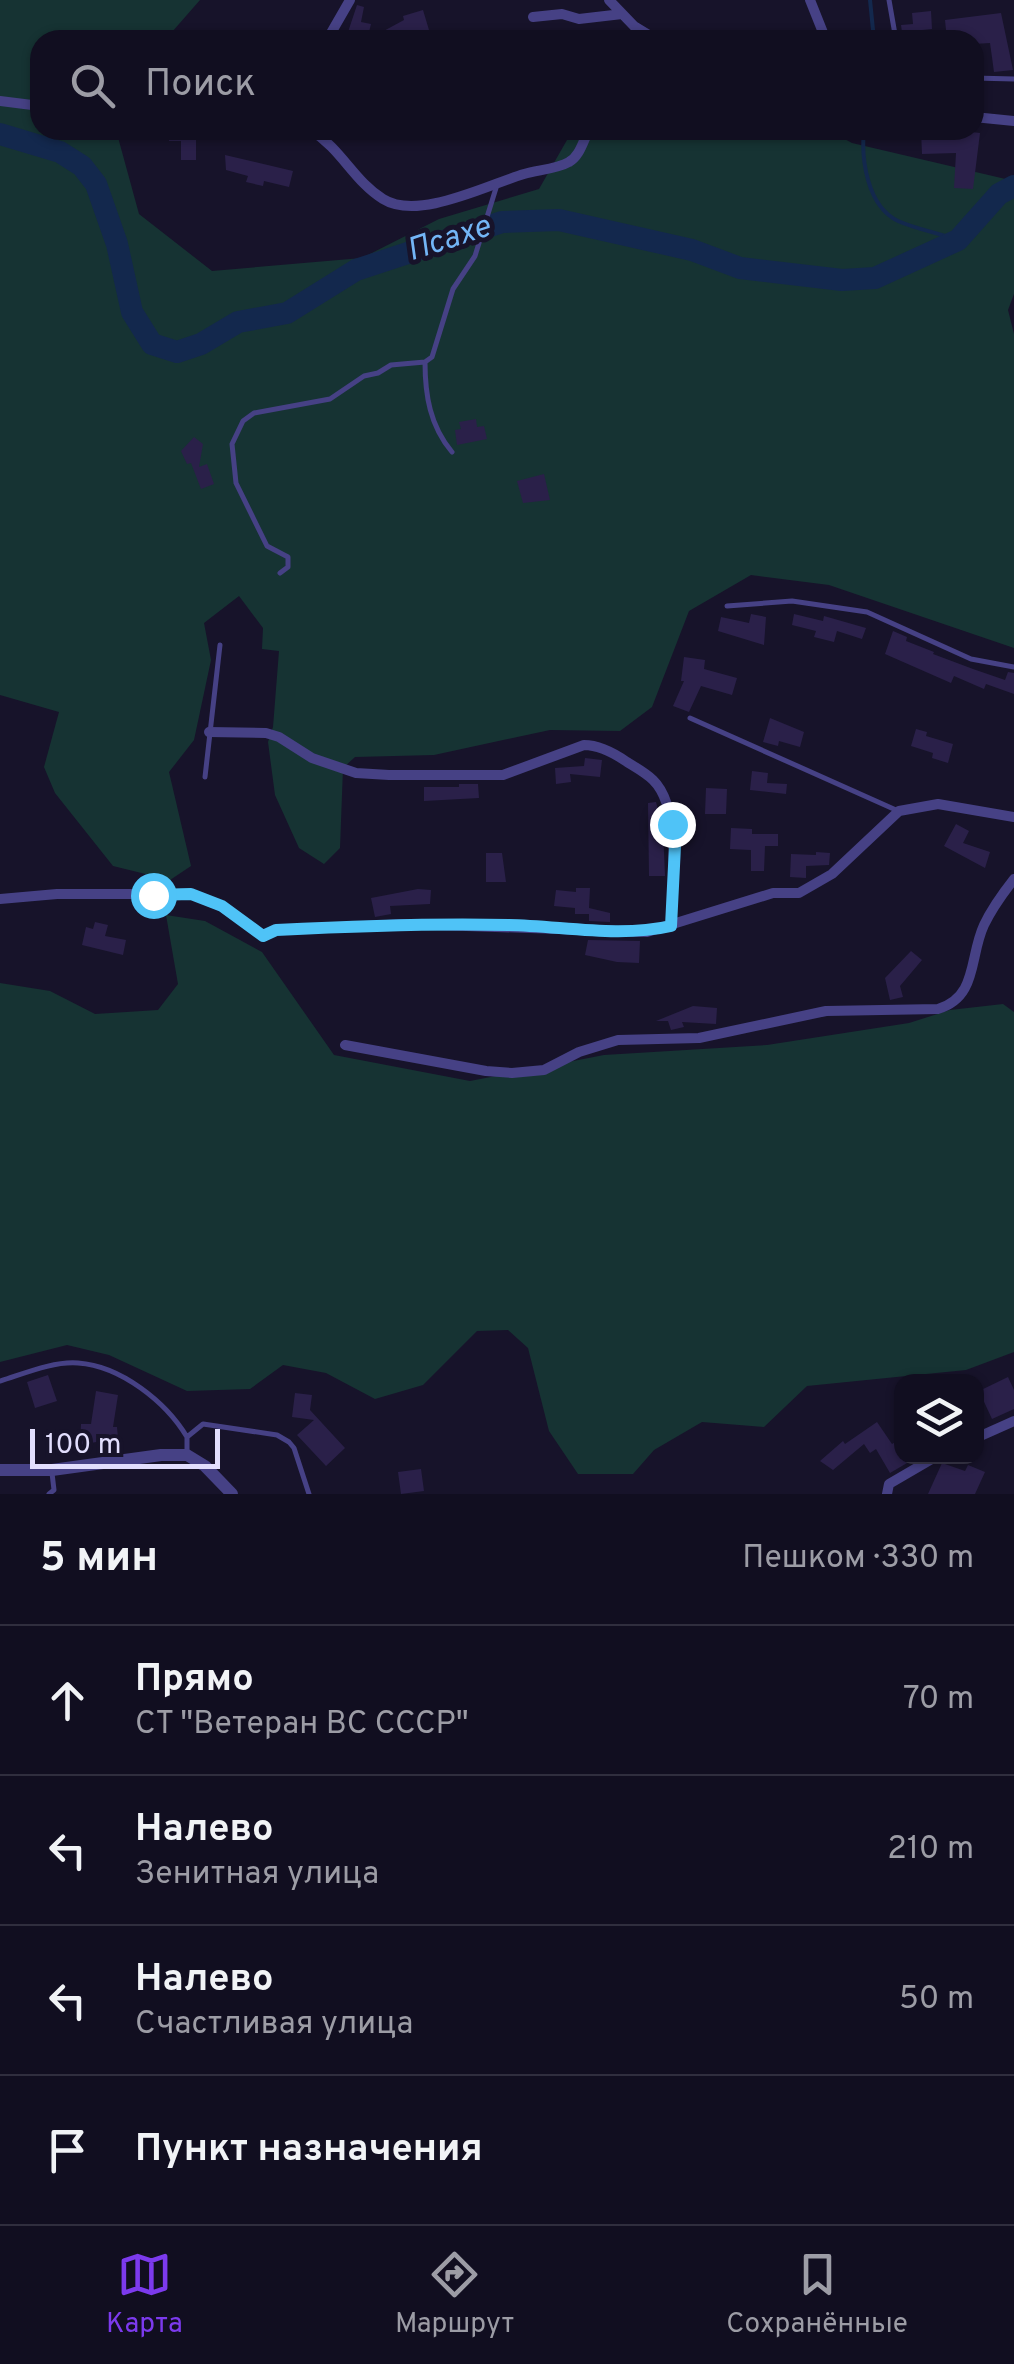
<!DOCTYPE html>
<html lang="ru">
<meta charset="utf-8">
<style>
body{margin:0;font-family:Overpass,sans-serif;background:#1e1c2d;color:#f1f3f6}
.controls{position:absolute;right:30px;bottom:30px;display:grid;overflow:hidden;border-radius:20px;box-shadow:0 2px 8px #0004}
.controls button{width:90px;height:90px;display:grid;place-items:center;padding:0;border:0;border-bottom:2px solid #302e3e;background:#110e20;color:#f1f3f6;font:50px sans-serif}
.scale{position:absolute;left:30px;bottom:25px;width:190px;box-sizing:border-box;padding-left:10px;border:5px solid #e2defd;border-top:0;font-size:28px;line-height:35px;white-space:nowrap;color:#e2defd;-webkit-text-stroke:8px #17132a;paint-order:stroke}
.stop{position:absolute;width:30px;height:30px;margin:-22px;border:8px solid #4fc3f7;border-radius:50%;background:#fff}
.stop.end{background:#4fc3f7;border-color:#fff;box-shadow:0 2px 10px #0008}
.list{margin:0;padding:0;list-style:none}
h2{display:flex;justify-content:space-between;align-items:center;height:130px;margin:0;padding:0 40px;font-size:42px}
h2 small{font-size:32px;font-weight:400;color:#9c9ca5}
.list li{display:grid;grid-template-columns:65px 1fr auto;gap:30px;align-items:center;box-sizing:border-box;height:150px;padding:0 40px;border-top:2px solid #302e3e}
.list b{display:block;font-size:38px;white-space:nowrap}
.list p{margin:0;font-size:32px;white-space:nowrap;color:#9c9ca5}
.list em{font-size:32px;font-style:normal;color:#9c9ca5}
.icon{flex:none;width:55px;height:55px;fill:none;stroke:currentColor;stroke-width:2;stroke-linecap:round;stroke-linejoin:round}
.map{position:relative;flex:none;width:1014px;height:1494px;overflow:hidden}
.search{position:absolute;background:#110e20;box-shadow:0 2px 8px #0004;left:30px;right:30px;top:30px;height:110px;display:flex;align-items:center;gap:25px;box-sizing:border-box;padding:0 35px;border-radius:30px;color:#9c9ca5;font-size:38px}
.sheet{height:730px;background:#110e20}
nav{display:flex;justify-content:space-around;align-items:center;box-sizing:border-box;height:140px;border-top:2px solid #302e3e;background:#110e20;font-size:28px;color:#9c9ca5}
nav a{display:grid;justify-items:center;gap:5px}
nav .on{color:#7c3aed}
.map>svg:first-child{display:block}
</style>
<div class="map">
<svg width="1014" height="1494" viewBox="0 0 1014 1494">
<rect width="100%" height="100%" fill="#17132a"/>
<path fill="#163333" d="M 0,0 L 200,0 L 165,40 L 40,40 L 40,130 L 116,130 L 139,214 L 212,271 L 362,258 L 439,219 L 539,189 L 567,140 L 566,130 L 828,130 L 852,143 L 1014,181 L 1014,294 L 1008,310 L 1014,334 L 1014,648 L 829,585 L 751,575 L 689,611 L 652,707 L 620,731 L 550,730 L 434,755 L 355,757 L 343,768 L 340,848 L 324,864 L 299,848 L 275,795 L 268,742 L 273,727 L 279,651 L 262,649 L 263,628 L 239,596 L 204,623 L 211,660 L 194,740 L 169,772 L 191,866 L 170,880 L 113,866 L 55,793 L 44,767 L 59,712 L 0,695 Z
M 166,915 L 205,921 L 262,952 L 334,1055 L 470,1081 L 604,1055 L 767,1045 L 909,1023 L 950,1010 L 1003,1004 L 1014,1012 L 1014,1352 L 966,1370 L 807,1386 L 764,1427 L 702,1422 L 654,1450 L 633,1474 L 578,1474 L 549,1431 L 528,1348 L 508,1330 L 477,1331 L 423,1385 L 375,1399 L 326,1373 L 283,1365 L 250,1389 L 187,1391 L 109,1355 L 67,1345 L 0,1362 L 0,983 L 50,991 L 95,1014 L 158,1010 L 178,984 Z"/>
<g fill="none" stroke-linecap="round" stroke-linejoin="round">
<path stroke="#13284d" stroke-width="4" d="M 870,0 L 874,40
M 864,130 C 861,159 867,206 898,221 C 916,229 938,233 958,240"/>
<path stroke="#13284d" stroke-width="22" d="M 0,134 L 60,152 L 82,166 L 96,184 L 117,244 L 132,312 L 152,344 L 177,352 L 201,344 L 238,322 L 287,313 L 356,270 L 502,222 L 559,220 L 692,250 L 740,268 L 842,280 L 875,278 L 958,240 L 999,194 L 1014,186"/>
</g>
<path fill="#2a2049" d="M 357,5 L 364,7 L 361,22 L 371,24 L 367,40 L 404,20 L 403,16 L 423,10 L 429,30 L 395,40 L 356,40 L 346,38 Z
M 931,11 L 932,29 L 913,31 L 914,40 L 903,40 L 901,25 L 913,24 L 912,13 Z
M 1001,13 L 1013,70 L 994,72 L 990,43 L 974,44 L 974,40 L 947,40 L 945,20 Z
M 169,130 L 196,130 L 196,160 L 181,160 L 181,141 L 169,141 Z
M 954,130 L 980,133 L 973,189 L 954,188 L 956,153 L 922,154 L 921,131 Z
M 225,155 L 293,171 L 289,187 L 264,181 L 263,186 L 246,182 L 248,176 L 226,170 Z
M 476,419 L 477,427 L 484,426 L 487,439 L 457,445 L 455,430 L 461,429 L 459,422 Z
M 194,437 L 203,444 L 199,467 L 207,464 L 214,484 L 201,489 L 191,463 L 187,464 L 181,451 Z
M 544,474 L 550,500 L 523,503 L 517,481 Z
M 751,614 L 766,617 L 764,645 L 718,631 L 721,617 L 749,623 Z
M 794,614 L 823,621 L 824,616 L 866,628 L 862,639 L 837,631 L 834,642 L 814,637 L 816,631 L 792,625 Z
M 893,631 L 907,637 L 906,641 L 934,652 L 933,654 L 973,669 L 1005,680 L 1008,672 L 1014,673 L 1014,694 L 986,684 L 984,689 L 954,676 L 951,683 L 885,654 Z
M 684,657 L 705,660 L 704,669 L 737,678 L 732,695 L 701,686 L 689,712 L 673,706 L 684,681 L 681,681 Z
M 770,718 L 804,732 L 800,747 L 779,741 L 778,746 L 763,742 Z
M 916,729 L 927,732 L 926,736 L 953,744 L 948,763 L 932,758 L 933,753 L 911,746 Z
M 585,758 L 602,760 L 600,777 L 570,774 L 571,782 L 556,784 L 555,768 L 584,766 Z
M 752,771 L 768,773 L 767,783 L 787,784 L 786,794 L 750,790 Z
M 459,784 L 478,784 L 479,798 L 424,801 L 424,787 L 459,787 Z
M 706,788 L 727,789 L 726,814 L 705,814 Z
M 656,802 L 663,829 L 665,876 L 649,876 L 648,803 Z
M 956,824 L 969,831 L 963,843 L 990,852 L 985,868 L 944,846 Z
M 731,828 L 752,829 L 752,834 L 778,834 L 778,846 L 765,846 L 764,871 L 751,871 L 751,850 L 730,849 Z
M 816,852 L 830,853 L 829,865 L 806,866 L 806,878 L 790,877 L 791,854 L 816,855 Z
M 486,853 L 502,853 L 506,882 L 486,882 Z
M 576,888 L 590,888 L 589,908 L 610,913 L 610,922 L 589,921 L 589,914 L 575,914 L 575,908 L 554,906 L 556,890 L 576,892 Z
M 418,889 L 431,890 L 430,904 L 390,906 L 391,914 L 375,917 L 371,898 Z
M 95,922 L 108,925 L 105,936 L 126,940 L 123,955 L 82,945 L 86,927 L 93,929 Z
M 588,940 L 640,941 L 639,963 L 617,962 L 585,955 Z
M 911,951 L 922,960 L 900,986 L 903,997 L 890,1000 L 885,978 Z
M 693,1006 L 717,1008 L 716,1024 L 682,1022 L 684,1027 L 671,1030 L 668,1021 L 656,1021 Z
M 48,1375 L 57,1401 L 35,1408 L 27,1382 Z
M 1008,1377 L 1014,1390 L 1014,1409 L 992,1419 L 979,1391 Z
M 96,1391 L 118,1395 L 113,1427 L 117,1427 L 118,1438 L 80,1445 L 81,1424 L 91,1424 Z
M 295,1393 L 312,1395 L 310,1410 L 345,1448 L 326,1466 L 297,1435 L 314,1420 L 292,1417 Z
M 877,1422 L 892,1444 L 902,1438 L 902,1456 L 919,1456 L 890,1473 L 876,1449 L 870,1453 L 864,1444 L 833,1470 L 820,1461 L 843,1441 L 845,1444 Z
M 942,1463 L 965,1471 L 968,1465 L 985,1472 L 975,1494 L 928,1494 Z
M 421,1469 L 424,1491 L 401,1494 L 398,1472 Z"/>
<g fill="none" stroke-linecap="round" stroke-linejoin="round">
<path stroke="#464185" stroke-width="5" d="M 889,0 L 896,40
M 974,78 L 1014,79
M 425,362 C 425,395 430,426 452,452
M 280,573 L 288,567 L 288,557 L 267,546 L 236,483 L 232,444 L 243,421 L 254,413 L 330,399 L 364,376 L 378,373 L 391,365 L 425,362 L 432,357 L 453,289 L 475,256 L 496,188
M 727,606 L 792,601 L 867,612 L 971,659 L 1014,667
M 690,718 L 896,810
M 205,777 L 220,645
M 0,1381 C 23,1374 53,1361 78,1363 C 121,1366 166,1402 187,1437
M 187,1452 L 187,1437 L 203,1424 L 277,1435 L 289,1442 L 294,1448 L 309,1494
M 49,1494 L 54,1490 L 52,1473"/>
<path stroke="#464185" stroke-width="10" d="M 609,0 L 634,26 L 657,40
M 810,0 L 826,40
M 533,17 L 562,14 L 579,19 L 622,14
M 327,40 L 350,0
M 0,101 L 40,106
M 974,117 L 1014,121
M 311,130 C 342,150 354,181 383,199 C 418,221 487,185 524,174 C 537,170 557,169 569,162 C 580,156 583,141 589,130
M 209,732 L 266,733 L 279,737 L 312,758 L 356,773 L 389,775 L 503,775 L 584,745 C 600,745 614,753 627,762 C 635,767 646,773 653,780 C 682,808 673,887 671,926
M 0,899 L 57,894 L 191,894 L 221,906 L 263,936 L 276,930 L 408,924 L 647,932 L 773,893 L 799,893 L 832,874 L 899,811 L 938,804 L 1014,817
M 345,1045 L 486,1071 L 512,1073 L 544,1070 L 579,1052 L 618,1040 L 699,1038 L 826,1011 L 938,1009 C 978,997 969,957 984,925 C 992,908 1003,893 1014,879
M 976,1438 L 1014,1421
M 887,1494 L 889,1484 L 937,1456"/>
<path stroke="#464185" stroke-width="12" d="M 0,1470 L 52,1470 L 161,1455 L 187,1455 L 205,1466 L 232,1494"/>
</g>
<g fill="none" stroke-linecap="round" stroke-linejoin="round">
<path stroke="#4fc3f7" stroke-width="12" d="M 153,895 L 191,894 L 222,906 L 263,936 L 276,930 C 354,926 431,923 509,925 C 562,926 619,938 671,926 L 675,846 L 672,824"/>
</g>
<g text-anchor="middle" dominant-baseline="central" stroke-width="10" stroke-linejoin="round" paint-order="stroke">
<g font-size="32" font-style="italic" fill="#73b5f6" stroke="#17132a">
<text transform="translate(449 240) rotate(-18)">Псахе</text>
</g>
</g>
</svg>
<div class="controls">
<button><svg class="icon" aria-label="layers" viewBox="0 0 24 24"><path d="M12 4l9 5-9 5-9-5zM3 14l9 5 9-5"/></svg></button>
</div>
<div class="scale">100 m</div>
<div class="stop" style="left:153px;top:895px"></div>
<div class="stop end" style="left:672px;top:824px"></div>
<div class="search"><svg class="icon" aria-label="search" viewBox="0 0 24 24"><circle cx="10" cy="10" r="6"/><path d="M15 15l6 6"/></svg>Поиск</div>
</div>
<section class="sheet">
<h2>5 мин<small>Пешком · 330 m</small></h2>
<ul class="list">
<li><svg class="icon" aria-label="ahead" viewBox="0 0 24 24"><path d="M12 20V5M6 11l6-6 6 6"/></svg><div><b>Прямо</b><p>СТ &quot;Ветеран ВС СССР&quot;</p></div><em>70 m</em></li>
<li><svg class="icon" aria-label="left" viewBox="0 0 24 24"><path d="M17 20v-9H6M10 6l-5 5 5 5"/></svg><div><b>Налево</b><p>Зенитная улица</p></div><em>210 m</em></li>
<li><svg class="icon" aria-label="left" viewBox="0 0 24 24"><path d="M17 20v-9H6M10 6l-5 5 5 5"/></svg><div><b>Налево</b><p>Счастливая улица</p></div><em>50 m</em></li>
<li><svg class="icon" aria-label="arrive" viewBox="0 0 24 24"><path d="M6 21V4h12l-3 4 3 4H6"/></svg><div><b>Пункт назначения</b></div></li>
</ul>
</section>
<nav>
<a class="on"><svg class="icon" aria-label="map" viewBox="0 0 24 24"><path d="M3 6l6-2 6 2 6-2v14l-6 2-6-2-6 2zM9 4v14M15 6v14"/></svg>Карта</a>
<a><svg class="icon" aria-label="directions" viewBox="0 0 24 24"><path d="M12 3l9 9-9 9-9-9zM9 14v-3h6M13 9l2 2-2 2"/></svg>Маршрут</a>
<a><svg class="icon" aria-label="saved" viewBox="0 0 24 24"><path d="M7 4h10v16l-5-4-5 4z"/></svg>Сохранённые</a>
</nav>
